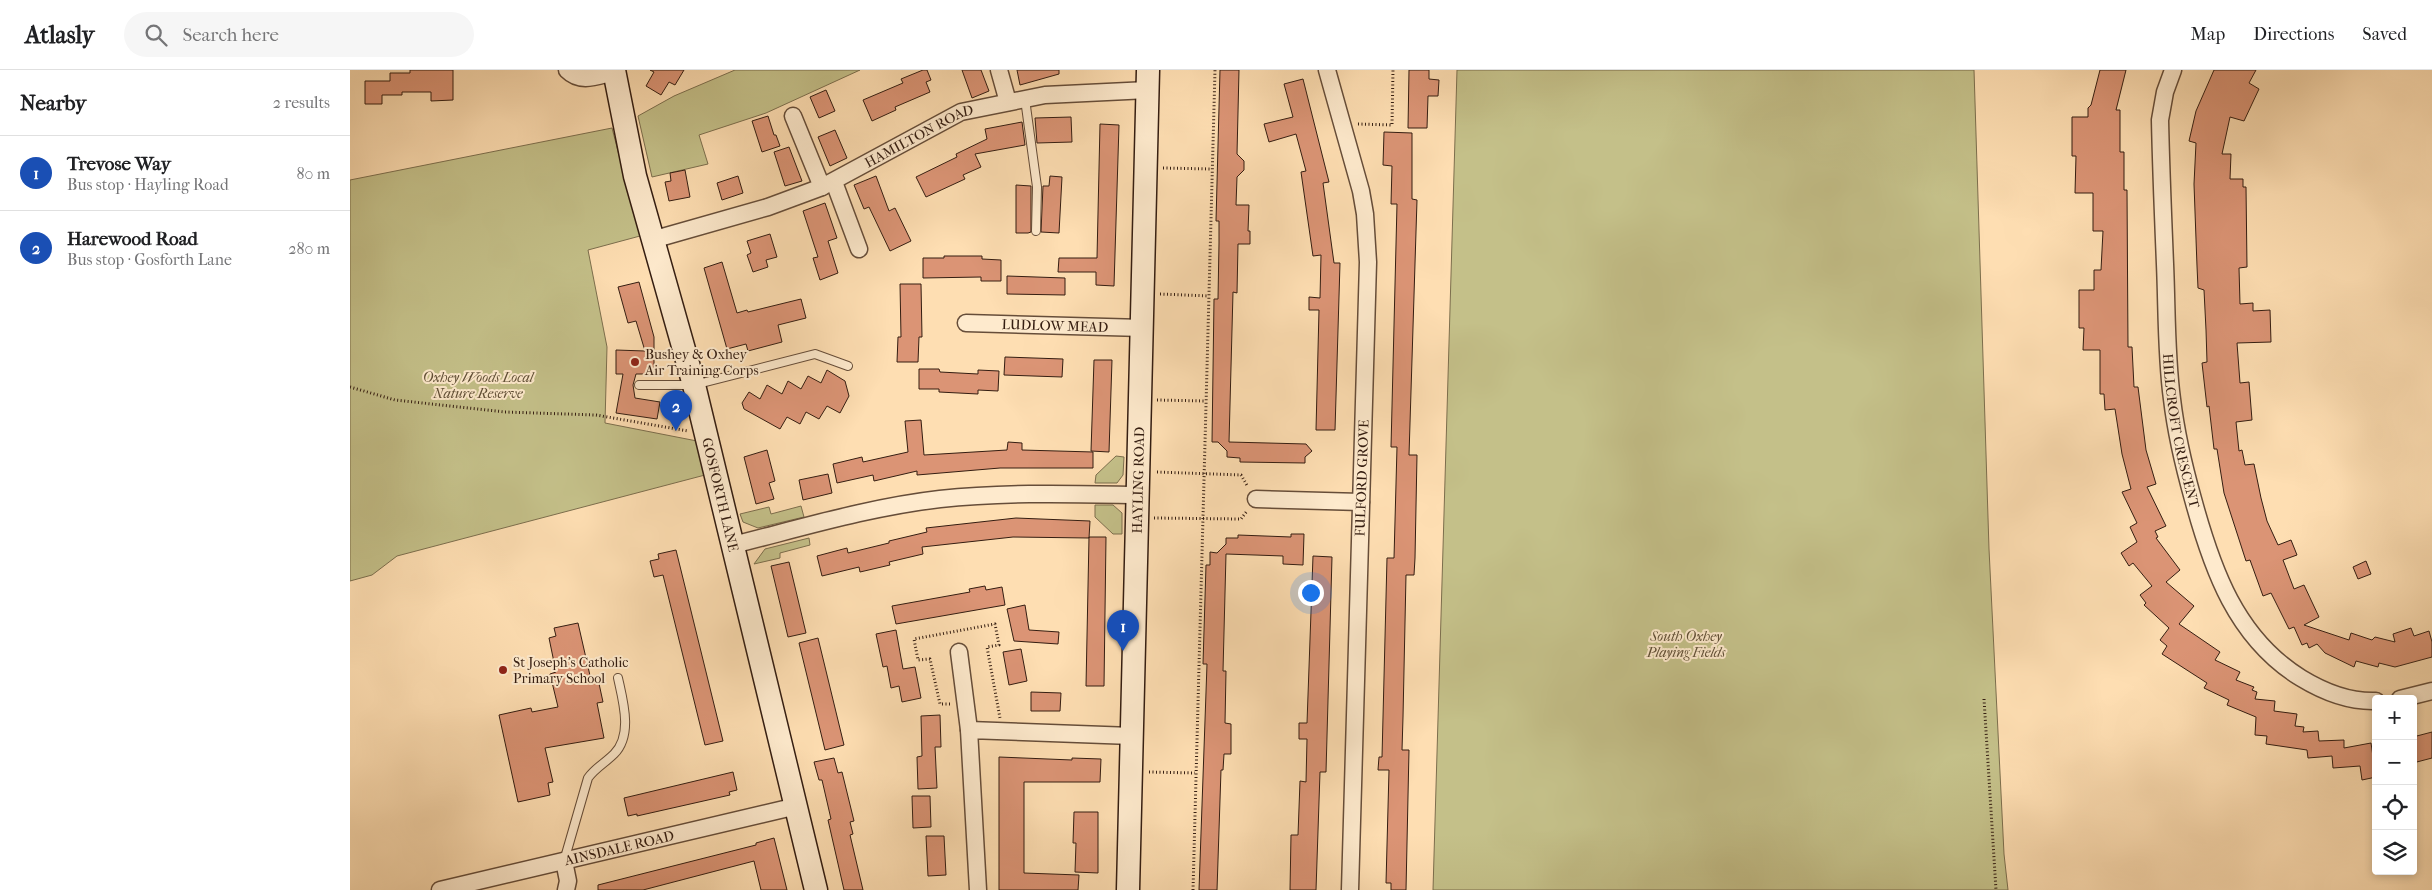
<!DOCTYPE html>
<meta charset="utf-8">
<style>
body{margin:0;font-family:"IM FELL French Canon",serif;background:#f6f6f6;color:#202124}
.controls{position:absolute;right:15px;bottom:15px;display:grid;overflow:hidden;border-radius:5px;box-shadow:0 2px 8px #0003}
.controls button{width:45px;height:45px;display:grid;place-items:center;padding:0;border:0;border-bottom:1px solid #e0e0e0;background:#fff;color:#202124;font:25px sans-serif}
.you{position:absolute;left:960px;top:522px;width:18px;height:18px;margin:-12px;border:4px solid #fff;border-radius:50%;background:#1a73e8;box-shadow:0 0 0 8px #1a73e833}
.badge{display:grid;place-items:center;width:32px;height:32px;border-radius:50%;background:#d93025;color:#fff;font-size:16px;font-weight:700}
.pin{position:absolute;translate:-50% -41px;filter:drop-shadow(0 1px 2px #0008)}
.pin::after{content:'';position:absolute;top:26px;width:18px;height:15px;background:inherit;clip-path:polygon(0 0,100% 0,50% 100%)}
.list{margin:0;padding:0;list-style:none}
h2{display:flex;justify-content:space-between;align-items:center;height:65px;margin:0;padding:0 20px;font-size:21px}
h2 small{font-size:16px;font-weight:400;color:#757577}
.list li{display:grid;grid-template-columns:32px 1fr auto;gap:15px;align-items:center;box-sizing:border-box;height:75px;padding:0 20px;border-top:1px solid #e0e0e0}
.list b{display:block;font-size:19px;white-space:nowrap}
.list p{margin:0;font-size:16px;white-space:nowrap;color:#757577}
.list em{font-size:16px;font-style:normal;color:#757577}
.icon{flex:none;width:28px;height:28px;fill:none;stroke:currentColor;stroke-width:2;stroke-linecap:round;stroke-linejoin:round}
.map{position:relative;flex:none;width:2082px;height:820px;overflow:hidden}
header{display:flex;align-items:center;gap:30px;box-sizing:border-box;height:70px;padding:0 25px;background:#fff;border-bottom:1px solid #e0e0e0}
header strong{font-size:24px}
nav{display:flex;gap:28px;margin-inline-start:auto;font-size:18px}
.search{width:350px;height:45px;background:#f6f6f6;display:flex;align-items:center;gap:12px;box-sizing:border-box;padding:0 18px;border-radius:28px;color:#757577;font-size:19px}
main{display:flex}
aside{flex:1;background:#fff}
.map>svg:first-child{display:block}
</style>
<header>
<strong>Atlasly</strong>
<div class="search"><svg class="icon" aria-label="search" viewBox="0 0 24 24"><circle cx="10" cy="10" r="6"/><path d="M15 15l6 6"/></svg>Search here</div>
<nav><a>Map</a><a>Directions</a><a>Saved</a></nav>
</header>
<main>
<aside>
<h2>Nearby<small>2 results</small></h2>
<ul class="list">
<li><span class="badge" style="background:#1a4fb4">1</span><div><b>Trevose Way</b><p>Bus stop · Hayling Road</p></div><em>80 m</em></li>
<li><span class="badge" style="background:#1a4fb4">2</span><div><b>Harewood Road</b><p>Bus stop · Gosforth Lane</p></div><em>280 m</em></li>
</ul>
</aside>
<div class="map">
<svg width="2082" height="820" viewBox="0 0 2082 820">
<rect width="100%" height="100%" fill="#fedeb2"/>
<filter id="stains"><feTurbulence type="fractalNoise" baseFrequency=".004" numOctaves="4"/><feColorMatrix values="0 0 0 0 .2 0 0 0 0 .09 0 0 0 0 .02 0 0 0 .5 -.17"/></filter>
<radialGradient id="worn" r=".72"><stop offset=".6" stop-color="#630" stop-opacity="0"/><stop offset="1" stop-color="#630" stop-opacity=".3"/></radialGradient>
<path fill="#c4c089" stroke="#7c6e4d" d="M 385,0 L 510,0 L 416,43 L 349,65 L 358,94 L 302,107 L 288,46 L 324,26 Z
M 1107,0 L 1624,0 L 1639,479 L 1654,784 L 1658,820 L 1083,820 Z
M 262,58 L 290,166 L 238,180 L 257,277 L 255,353 L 347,371 L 355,405 L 47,486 L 22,505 L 0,511 L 0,110 Z
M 766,386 L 774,387 L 773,405 L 767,413 L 745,413 L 746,405 Z
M 745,435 L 763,435 L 772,443 L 772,464 L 763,464 L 745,447 Z
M 451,436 L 454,447 L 408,458 L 393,452 L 390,444 L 419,437 L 421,444 Z
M 459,468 L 460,475 L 430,483 L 430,488 L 404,494 L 415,479 Z"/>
<path fill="#db9475" stroke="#341d11" d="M 60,0 L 103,0 L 103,30 L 81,31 L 81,22 L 52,22 L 52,25 L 32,25 L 32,34 L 15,34 L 15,11 L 40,11 L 40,3 L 60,3 Z
M 300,0 L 334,0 L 325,15 L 319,12 L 311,25 L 296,16 L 304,2 Z
M 573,0 L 577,0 L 581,10 L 576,12 L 580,22 L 545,37 L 546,40 L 522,51 L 513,30 L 553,13 L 551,9 Z
M 612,0 L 631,0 L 639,21 L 622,28 Z
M 667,0 L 709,0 L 709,4 L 670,15 Z
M 870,0 L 889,0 L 887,84 L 894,91 L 894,100 L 887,107 L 886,135 L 899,135 L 898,161 L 900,161 L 900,174 L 888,174 L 887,223 L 883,222 L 879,372 L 956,374 L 962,381 L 955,387 L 955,393 L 890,392 L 890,388 L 877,387 L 877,381 L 868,372 L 862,372 L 864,229 L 868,229 L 869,173 L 869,151 L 866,151 Z
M 1059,0 L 1079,0 L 1079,9 L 1089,10 L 1088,26 L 1078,26 L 1077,58 L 1058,58 Z
M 1750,0 L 1776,0 L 1766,40 L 1770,40 L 1770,82 L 1774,82 L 1774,120 L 1777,120 L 1778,277 L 1782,277 L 1784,317 L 1788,317 L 1796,380 L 1806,414 L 1797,417 L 1816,456 L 1805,461 L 1808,467 L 1806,468 L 1830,500 L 1816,512 L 1844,536 L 1829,554 L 1870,582 L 1865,590 L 1890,602 L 1886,610 L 1904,617 L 1902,620 L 1907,622 L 1905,629 L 1925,631 L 1924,641 L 1947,644 L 1945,656 L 1954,657 L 1953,662 L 1968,661 L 1969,671 L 1994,670 L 1994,678 L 2021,673 L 2026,707 L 2012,710 L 2010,696 L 1983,698 L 1982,686 L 1958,688 L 1957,680 L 1916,674 L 1917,666 L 1905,665 L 1906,647 L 1877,635 L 1879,630 L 1854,618 L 1857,613 L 1812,584 L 1817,576 L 1810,570 L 1819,558 L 1794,535 L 1796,533 L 1790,525 L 1802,516 L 1783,493 L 1779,496 L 1771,483 L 1787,472 L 1780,457 L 1787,453 L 1772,422 L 1781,419 L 1772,384 L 1765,339 L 1755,340 L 1754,324 L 1750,324 L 1750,280 L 1733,280 L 1734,258 L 1729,258 L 1729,220 L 1744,220 L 1744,200 L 1751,200 L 1753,161 L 1743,161 L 1743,123 L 1725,123 L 1726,86 L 1722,86 L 1722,47 L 1738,47 L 1738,38 L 1741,35 Z
M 1864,0 L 1906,0 L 1899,13 L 1909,19 L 1894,51 L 1880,47 L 1872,84 L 1881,84 L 1880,109 L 1893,109 L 1893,117 L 1896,117 L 1897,197 L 1889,198 L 1890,234 L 1903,233 L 1903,241 L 1920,240 L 1921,272 L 1887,273 L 1890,313 L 1899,312 L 1902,350 L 1886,352 L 1889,381 L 1892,380 L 1895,395 L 1904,394 L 1911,428 L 1917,451 L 1928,475 L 1941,470 L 1947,485 L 1933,490 L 1944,519 L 1954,515 L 1969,547 L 1954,555 L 1999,570 L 2001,563 L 2022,570 L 2025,567 L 2045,572 L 2043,564 L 2061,558 L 2064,566 L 2079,561 L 2082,572 L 2082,587 L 2045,597 L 2029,593 L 2028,597 L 2006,591 L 2004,597 L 1975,583 L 1967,574 L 1959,578 L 1957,573 L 1952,575 L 1944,557 L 1939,559 L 1921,523 L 1913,526 L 1900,490 L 1896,491 L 1874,423 L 1867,379 L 1864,379 L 1859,336 L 1857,337 L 1852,293 L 1857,292 L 1856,260 L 1854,220 L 1848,218 L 1847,196 L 1844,114 L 1846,73 L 1839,71 L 1846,41 Z
M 953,9 L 979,112 L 973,113 L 984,193 L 990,193 L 985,360 L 966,360 L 969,240 L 959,240 L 959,227 L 970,228 L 971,185 L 963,186 L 951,102 L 956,101 L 946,64 L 919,72 L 914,54 L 943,47 L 934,14 Z
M 476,20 L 485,41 L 469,48 L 460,27 Z
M 418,46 L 424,65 L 426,65 L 430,76 L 412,82 L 402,51 Z
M 721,47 L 722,72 L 687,73 L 685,48 Z
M 672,52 L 675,75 L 625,84 L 631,97 L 613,105 L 615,109 L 576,127 L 566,107 L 607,87 L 606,84 L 637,69 L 635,59 Z
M 750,54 L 769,55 L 764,216 L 746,215 L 746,202 L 708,202 L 709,188 L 747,188 Z
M 485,60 L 497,88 L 480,96 L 468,67 Z
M 1034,62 L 1062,63 L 1062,129 L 1067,130 L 1059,385 L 1067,385 L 1065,488 L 1064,505 L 1056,505 L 1053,647 L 1052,680 L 1059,680 L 1056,820 L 1041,820 L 1041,813 L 1036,813 L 1039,700 L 1028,700 L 1029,687 L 1032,687 L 1037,488 L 1044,488 L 1047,377 L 1041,377 L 1047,134 L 1041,134 L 1042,96 L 1033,95 Z
M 439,77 L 452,111 L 435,116 L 424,82 Z
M 335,100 L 340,127 L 319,131 L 315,112 L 321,111 L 320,103 Z
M 388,106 L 393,123 L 372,130 L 367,113 Z
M 526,106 L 539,141 L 545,138 L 561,171 L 540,181 L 519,137 L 514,139 L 504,115 Z
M 700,106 L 712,107 L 709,163 L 691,162 L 693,116 L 699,116 Z
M 666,115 L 681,116 L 681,162 L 678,163 L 666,163 Z
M 475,133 L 487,168 L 478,171 L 488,203 L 470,210 L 463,188 L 468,187 L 453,141 Z
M 420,164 L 427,187 L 416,190 L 418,197 L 403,202 L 397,185 L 401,183 L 397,171 Z
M 594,186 L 632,186 L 632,189 L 651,190 L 651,211 L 631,211 L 631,207 L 573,208 L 573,188 L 594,188 Z
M 372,192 L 387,243 L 397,240 L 398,242 L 451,229 L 456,248 L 428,255 L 432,272 L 398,281 L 396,274 L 377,279 L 354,198 Z
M 657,206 L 715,208 L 715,225 L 657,224 Z
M 289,212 L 304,267 L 304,304 L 286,304 L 283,315 L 285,328 L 310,332 L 307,349 L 266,343 L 273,304 L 266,304 L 266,280 L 295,281 L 286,251 L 278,253 L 268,217 Z
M 550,214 L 571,214 L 572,267 L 569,267 L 568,292 L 547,292 L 548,267 L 551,267 Z
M 655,287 L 713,289 L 712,307 L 654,305 Z
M 744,290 L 762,290 L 759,382 L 741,381 Z
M 569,299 L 589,299 L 590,302 L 628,304 L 628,300 L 649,301 L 648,321 L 628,320 L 628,324 L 589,322 L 589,319 L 569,319 Z
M 477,300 L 495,311 L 499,326 L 490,343 L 477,336 L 469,349 L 456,342 L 450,354 L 437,347 L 430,359 L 394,339 L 392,333 L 399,322 L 410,329 L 417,315 L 432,324 L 438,311 L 451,319 L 458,306 L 471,313 Z
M 571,350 L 574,385 L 657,380 L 658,372 L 672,373 L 672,380 L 743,382 L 743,398 L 650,398 L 567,405 L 567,401 L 524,411 L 523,405 L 487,413 L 483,394 L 512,387 L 513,392 L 558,382 L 555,351 Z
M 417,380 L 425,411 L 419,413 L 424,429 L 406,434 L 394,387 Z
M 478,404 L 482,423 L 453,430 L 449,410 Z
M 666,448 L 740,451 L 739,468 L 663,467 L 572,477 L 573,484 L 539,492 L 540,495 L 510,502 L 509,497 L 472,506 L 467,486 L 497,478 L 498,483 L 539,473 L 539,471 L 577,462 L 576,458 Z
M 941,464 L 954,464 L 953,495 L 933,494 L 933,486 L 876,484 L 873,601 L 876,601 L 875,653 L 881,654 L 881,684 L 874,684 L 873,700 L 871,700 L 867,820 L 849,820 L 857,594 L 853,594 L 856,495 L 860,495 L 860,482 L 867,483 L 876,474 L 876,468 L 888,468 L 888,465 L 941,467 Z
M 739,467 L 756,467 L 754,616 L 736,616 Z
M 326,480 L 373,671 L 355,675 L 313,505 L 304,507 L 300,491 L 309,489 L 308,484 Z
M 963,486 L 982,487 L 976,702 L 970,702 L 966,820 L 940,820 L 941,765 L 948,765 L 950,711 L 956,712 L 957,669 L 949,669 L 949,653 L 957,653 Z
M 2016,491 L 2021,504 L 2008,509 L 2003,497 Z
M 439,492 L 456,563 L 438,567 L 421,496 Z
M 635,516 L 636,520 L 652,517 L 655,535 L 546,554 L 542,536 L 620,522 L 619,519 Z
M 675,535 L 679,560 L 709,562 L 708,574 L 664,571 L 657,539 Z
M 228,553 L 241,610 L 248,609 L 253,632 L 247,633 L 254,668 L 195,678 L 203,712 L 198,713 L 200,725 L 168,732 L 149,645 L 181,638 L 182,642 L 208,637 L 200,604 L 206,602 L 199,568 L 206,566 L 204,558 Z
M 546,560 L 553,599 L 565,597 L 571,628 L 552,632 L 549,616 L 541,618 L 537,596 L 533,597 L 526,564 Z
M 468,568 L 494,675 L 475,680 L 449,573 Z
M 671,579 L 677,611 L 659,615 L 653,582 Z
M 681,622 L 711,623 L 710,641 L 681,641 Z
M 590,645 L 591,677 L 585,677 L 587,718 L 568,719 L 567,687 L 572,686 L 571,646 Z
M 2082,662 L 2082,688 L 2063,693 L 2063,667 Z
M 649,687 L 722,690 L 722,688 L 751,689 L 750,712 L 674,712 L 674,803 L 729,805 L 728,820 L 649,820 Z
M 484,688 L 488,703 L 492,702 L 504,751 L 500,752 L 503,764 L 500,765 L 513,820 L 494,820 L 478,750 L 481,749 L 472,710 L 469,710 L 464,692 Z
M 383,702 L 387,720 L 379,722 L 380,725 L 287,746 L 287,744 L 278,746 L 274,728 Z
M 562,726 L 580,726 L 581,757 L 563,758 Z
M 724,742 L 748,742 L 748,803 L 725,802 L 726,773 L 723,773 Z
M 576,766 L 594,766 L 596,805 L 578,806 Z
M 424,768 L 437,820 L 411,820 L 404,791 L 293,820 L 248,820 L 248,815 L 406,775 L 406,773 Z"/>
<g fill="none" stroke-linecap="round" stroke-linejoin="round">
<defs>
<path id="lane" d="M 675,29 L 687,117 L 686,161
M 289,315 L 344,315 L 465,284 L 498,296
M 214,791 L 238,708 C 245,698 255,693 264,684 C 283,665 273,631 268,608"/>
<g id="street">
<path d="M 217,0 C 231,14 247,6 264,2"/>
<path d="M 649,0 L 658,32"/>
<path d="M 977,0 L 1011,121 L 1015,144 L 1018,192 L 1000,820"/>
<path id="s1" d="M 1823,0 L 1815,22 L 1810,50 C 1811,98 1813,146 1815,194 C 1817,239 1816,285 1822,329 C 1826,363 1834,397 1843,429 C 1862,499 1886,568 1951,608 C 1974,622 1999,632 2026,631"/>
<path d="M 443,46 L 472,117"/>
<path d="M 484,112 L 509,179"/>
<path id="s2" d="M 302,170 L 418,137 L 472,117 L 611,42 L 695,25 L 798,20"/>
<path id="s3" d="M 616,253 L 793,258"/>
<path d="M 906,429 L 1011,432"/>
<path d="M 383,475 C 451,458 520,437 590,429 C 656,422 722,424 788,425"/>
<path d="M 609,582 L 619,660"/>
<path d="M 2050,629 L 2082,621"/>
<path d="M 214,791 L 218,811 L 216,820"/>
<path id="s4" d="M 90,820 L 447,736"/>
<path d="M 628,820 L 619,660 L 782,666"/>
</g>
<g id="secondary">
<path id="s5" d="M 264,0 L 285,106 L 344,315 L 466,820"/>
<path id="s6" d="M 778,820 L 798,0"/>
</g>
</defs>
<use href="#lane" stroke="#664d39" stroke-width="10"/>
<use href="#street" stroke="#664d39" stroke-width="19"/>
<use href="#secondary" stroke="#341d11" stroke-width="25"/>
<path stroke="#341d11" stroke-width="3" stroke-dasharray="1 2.5" stroke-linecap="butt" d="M 1008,54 L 1042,55 L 1043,0
M 813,98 L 862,99
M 810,224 L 859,226
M 0,317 L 45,330 L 155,342 L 246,345 L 338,361
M 807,330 L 856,331
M 807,402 L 891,405 L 898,417
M 804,448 L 891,449 L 897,441
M 1634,629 L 1646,820
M 600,634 L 590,634 L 580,589 L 568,590 L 564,569 L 645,554 L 649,575 L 637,577 L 650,648
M 799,702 L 845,703
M 843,820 L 865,0"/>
<use href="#lane" stroke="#feeacd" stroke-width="8"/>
<use href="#street" stroke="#feeacd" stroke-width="16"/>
<use href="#secondary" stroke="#feeacd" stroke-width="22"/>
</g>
<g fill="#8f2418" stroke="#feeacd" stroke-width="2">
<circle cx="285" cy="292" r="5"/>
<circle cx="153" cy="600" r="5"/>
</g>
<g text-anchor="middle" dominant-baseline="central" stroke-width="4" stroke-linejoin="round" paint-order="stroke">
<g font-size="14" fill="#341d11" stroke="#feeacd">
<text stroke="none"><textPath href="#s2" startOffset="288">HAMILTON ROAD</textPath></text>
<text stroke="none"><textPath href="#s3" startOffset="89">LUDLOW MEAD</textPath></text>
<text stroke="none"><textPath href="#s1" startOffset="364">HILLCROFT CRESCENT</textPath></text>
<text transform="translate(1012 408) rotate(-88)">FULFORD GROVE</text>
<text stroke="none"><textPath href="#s6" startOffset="410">HAYLING ROAD</textPath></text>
<text stroke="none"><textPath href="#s5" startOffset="438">GOSFORTH LANE</textPath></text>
<text stroke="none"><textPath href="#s4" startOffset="184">AINSDALE ROAD</textPath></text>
</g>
<g font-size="14" fill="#341d11" stroke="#feeacd" text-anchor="start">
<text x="295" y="284">Bushey &amp; Oxhey<tspan x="295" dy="16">Air Training Corps</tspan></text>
<text x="163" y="592">St Joseph's Catholic<tspan x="163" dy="16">Primary School</tspan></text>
</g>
<g font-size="14" font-style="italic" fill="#5f4e35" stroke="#feeacd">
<text x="128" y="307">Oxhey Woods Local<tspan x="128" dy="16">Nature Reserve</tspan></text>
<text x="1336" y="566">South Oxhey<tspan x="1336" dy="16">Playing Fields</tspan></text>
</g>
</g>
<rect width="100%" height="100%" filter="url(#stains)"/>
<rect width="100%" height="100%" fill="url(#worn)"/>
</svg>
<div class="controls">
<button>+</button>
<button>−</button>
<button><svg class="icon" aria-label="locate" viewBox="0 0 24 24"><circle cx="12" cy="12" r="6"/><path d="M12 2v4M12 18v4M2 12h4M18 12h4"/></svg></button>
<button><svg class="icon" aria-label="layers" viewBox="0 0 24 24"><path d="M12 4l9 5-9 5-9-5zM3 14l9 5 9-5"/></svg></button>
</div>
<div class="you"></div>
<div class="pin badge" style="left:773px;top:581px;background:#1a4fb4">1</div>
<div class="pin badge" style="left:326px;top:361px;background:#1a4fb4">2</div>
</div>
</main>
